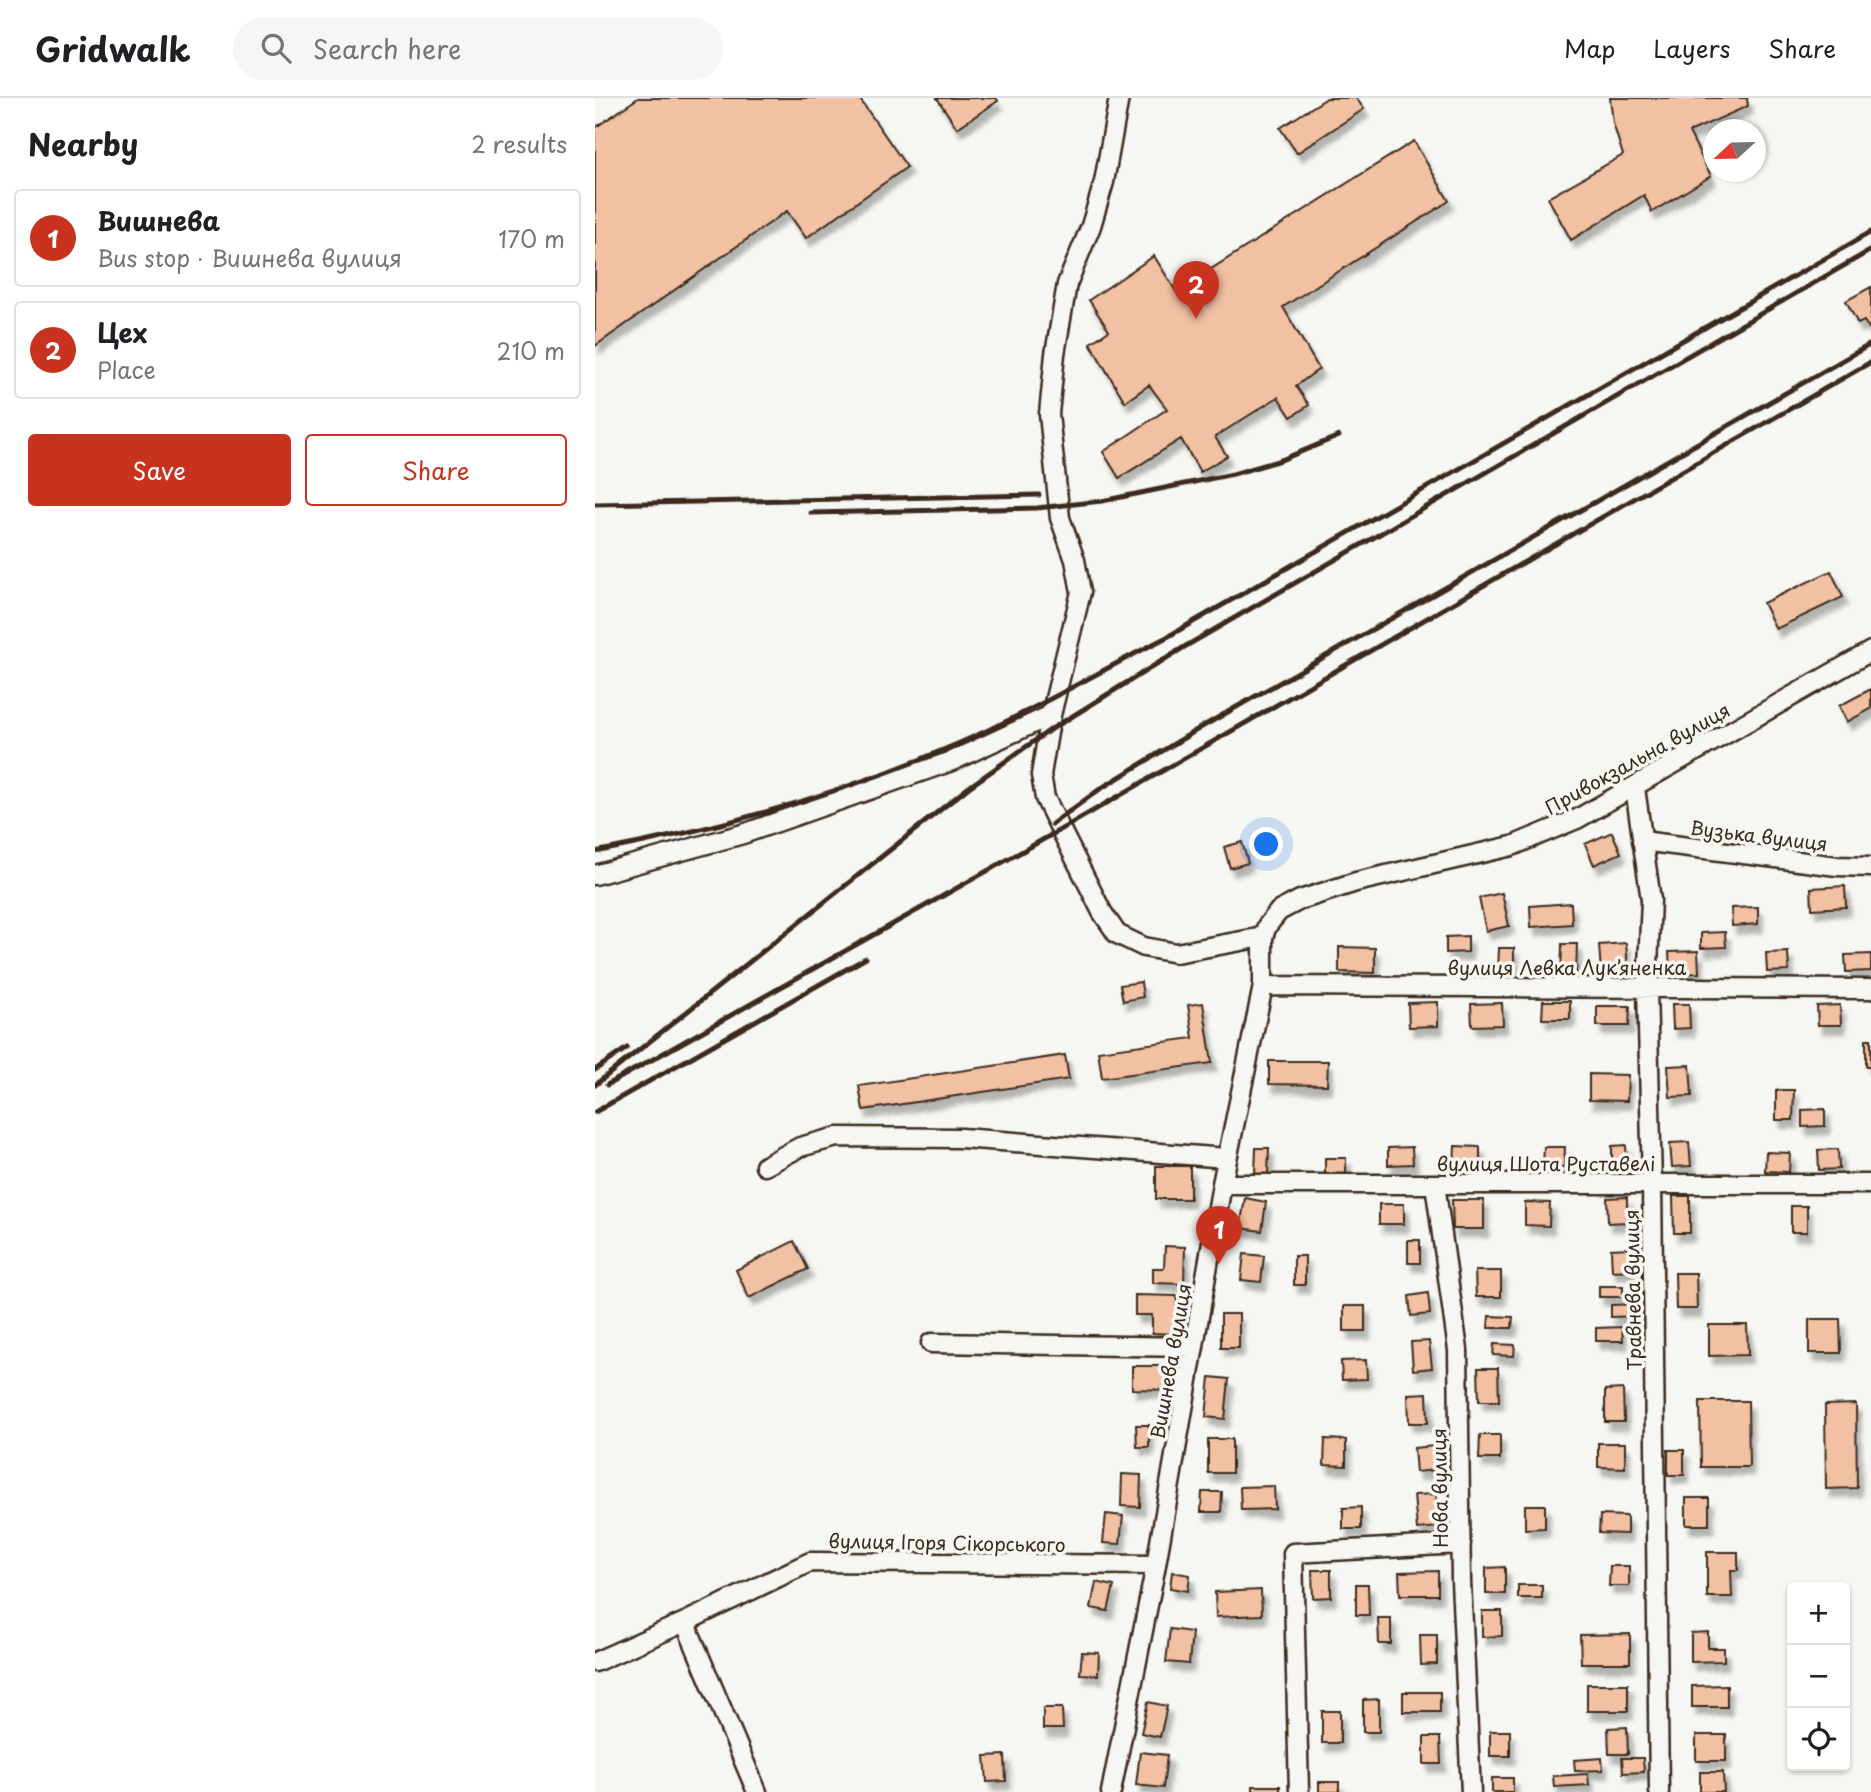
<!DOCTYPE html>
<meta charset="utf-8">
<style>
body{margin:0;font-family:"Playpen Sans",sans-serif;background:#f6f6f6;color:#202124}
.controls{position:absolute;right:21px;bottom:21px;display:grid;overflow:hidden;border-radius:7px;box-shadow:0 2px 5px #0004}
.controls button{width:63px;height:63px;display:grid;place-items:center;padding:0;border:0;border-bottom:2px solid #e0e0e0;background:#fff;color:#202124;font:35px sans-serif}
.compass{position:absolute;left:1108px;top:21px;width:63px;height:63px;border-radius:50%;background:#fff;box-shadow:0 2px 5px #0004;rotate:248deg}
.you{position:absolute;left:672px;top:747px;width:24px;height:24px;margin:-18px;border:5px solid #fff;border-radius:50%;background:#1a73e8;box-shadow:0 0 0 10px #1a73e833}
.badge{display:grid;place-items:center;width:46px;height:46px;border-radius:50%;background:#c8321e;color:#fff;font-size:23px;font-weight:700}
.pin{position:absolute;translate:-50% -58px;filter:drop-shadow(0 2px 4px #0008)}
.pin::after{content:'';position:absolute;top:37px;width:24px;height:21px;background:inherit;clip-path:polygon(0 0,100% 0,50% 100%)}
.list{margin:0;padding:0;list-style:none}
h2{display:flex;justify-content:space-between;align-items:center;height:91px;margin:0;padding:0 28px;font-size:30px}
h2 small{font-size:23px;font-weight:400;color:#757577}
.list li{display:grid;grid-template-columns:46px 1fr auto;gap:21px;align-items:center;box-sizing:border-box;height:98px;margin:0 14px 14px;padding:0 14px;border:2px solid #e0e0e0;border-radius:7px}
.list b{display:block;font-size:26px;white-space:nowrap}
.list p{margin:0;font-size:23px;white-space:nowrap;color:#757577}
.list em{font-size:23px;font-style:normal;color:#757577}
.actions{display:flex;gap:14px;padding:21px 28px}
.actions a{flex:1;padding:16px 0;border:2px solid #c8321e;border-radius:7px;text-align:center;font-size:24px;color:#c8321e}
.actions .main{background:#c8321e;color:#fff}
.icon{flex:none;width:38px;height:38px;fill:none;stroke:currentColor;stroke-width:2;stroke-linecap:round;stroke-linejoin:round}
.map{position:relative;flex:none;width:1276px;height:1694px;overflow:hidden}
header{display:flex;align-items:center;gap:42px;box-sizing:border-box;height:98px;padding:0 35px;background:#fff;border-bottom:2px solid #e0e0e0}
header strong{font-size:33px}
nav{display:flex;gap:38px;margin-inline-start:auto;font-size:24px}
.search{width:490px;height:63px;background:#f6f6f6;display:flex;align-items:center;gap:18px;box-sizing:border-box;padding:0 24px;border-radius:38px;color:#757577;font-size:26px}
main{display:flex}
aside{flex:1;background:#fff}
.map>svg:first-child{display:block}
</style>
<header>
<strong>Gridwalk</strong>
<div class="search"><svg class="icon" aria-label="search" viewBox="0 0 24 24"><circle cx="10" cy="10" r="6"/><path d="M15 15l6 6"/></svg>Search here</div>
<nav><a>Map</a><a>Layers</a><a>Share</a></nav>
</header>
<main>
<aside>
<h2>Nearby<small>2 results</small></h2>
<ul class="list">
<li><span class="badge">1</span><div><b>Вишнева</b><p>Bus stop · Вишнева вулиця</p></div><em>170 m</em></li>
<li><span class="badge">2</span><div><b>Цех</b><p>Place</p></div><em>210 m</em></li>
</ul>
<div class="actions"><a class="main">Save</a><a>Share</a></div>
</aside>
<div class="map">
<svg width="1276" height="1694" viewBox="0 0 1276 1694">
<defs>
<filter id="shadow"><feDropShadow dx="4.5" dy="8" stdDeviation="2" flood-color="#0004"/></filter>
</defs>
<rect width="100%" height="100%" fill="#f6f6f2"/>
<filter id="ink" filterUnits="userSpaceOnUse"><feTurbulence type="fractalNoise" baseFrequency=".0143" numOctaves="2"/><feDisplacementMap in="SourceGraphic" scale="14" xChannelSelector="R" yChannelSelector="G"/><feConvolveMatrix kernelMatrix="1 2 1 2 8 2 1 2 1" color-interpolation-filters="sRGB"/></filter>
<g filter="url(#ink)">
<path fill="#f2c0a2" stroke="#3b2a1e" stroke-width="2" filter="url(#shadow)" d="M 43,0 L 264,0 L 312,69 L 211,140 L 192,113 L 0,248 L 0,30 Z
M 342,0 L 401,0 L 403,3 L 362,30 Z
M 732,0 L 761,0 L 769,11 L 702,55 L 685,30 Z
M 1015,0 L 1152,0 L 1153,8 L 1094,34 L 1116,78 L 1057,114 L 1049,97 L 976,142 L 953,100 L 1028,57 L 1018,25 Z
M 819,43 L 854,103 L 688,209 L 724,271 L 701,288 L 714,307 L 696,319 L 683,299 L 620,339 L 632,358 L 605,374 L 586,341 L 524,380 L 508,354 L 572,311 L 554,287 L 530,304 L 495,245 L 514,233 L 494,202 L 559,158 L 581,193 Z
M 1276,189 L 1276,228 L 1274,230 L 1269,223 L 1263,226 L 1251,203 Z
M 1236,473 L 1248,499 L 1181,531 L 1168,505 Z
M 1276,591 L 1276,611 L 1252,624 L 1244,608 Z
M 1017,734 L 1026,755 L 999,767 L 990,746 Z
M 647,744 L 653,765 L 635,770 L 629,749 Z
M 1250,788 L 1251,809 L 1217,811 L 1216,790 Z
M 907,795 L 914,828 L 891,833 L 884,800 Z
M 976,805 L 977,826 L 936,829 L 935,808 Z
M 1163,809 L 1163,826 L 1137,828 L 1136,810 Z
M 1130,834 L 1131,849 L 1106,850 L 1106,835 Z
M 873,838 L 873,854 L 851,855 L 851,839 Z
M 1031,845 L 1033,871 L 1006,874 L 1004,847 Z
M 967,846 L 982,846 L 981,879 L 966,879 Z
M 744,849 L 780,850 L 780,875 L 744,874 Z
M 904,850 L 919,850 L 919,874 L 903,874 Z
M 1103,853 L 1104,875 L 1075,876 L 1074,854 Z
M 1193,854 L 1194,873 L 1172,874 L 1171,855 Z
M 1276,856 L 1276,873 L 1251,874 L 1250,857 Z
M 546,884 L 548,899 L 528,903 L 525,887 Z
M 948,903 L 975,903 L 975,921 L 947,921 Z
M 843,904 L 843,928 L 814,929 L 813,905 Z
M 608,905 L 617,965 L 507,980 L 503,953 L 598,940 L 593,907 Z
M 907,905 L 908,927 L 877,928 L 876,906 Z
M 1077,906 L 1094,906 L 1095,930 L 1078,931 Z
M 1245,907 L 1246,927 L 1223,927 L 1222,908 Z
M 1002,908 L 1035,908 L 1034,928 L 1002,928 Z
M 1271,941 L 1276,941 L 1276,968 L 1271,968 Z
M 470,957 L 474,981 L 268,1012 L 264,988 Z
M 674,963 L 733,963 L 732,987 L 674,986 Z
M 1095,967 L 1097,998 L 1075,999 L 1073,968 Z
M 994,976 L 1033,977 L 1032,1003 L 994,1002 Z
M 1181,992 L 1199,992 L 1198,1022 L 1181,1022 Z
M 1230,1011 L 1230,1028 L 1207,1029 L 1207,1012 Z
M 1094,1044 L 1096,1068 L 1077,1069 L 1075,1045 Z
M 1031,1047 L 1032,1069 L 1017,1069 L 1017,1048 Z
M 860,1048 L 885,1049 L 885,1069 L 859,1068 Z
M 817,1049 L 818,1066 L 793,1067 L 793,1050 Z
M 949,1049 L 970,1049 L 969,1069 L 948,1068 Z
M 661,1050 L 674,1050 L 673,1077 L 660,1076 Z
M 1243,1051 L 1244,1071 L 1224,1072 L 1223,1052 Z
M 1171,1054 L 1195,1055 L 1194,1074 L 1170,1073 Z
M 730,1060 L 751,1060 L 751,1076 L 730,1076 Z
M 561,1068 L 595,1068 L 595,1101 L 561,1101 Z
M 1078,1098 L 1095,1098 L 1095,1135 L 1079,1135 Z
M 1032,1099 L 1032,1124 L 1013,1125 L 1012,1100 Z
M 650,1100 L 671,1104 L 667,1133 L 645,1130 Z
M 857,1102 L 889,1102 L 889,1131 L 858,1131 Z
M 930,1104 L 955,1105 L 954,1128 L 930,1127 Z
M 784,1106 L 809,1106 L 809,1126 L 784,1126 Z
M 1196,1108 L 1212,1108 L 1212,1134 L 1196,1134 Z
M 813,1142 L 825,1142 L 825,1165 L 813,1165 Z
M 199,1143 L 213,1171 L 154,1200 L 141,1172 Z
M 570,1148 L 590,1149 L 589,1186 L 558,1185 L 558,1170 L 569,1170 Z
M 1034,1150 L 1036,1172 L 1017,1173 L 1016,1151 Z
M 649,1156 L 669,1158 L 666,1184 L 646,1182 Z
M 699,1158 L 710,1158 L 710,1187 L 699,1187 Z
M 880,1173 L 906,1173 L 906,1199 L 881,1199 Z
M 1080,1175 L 1101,1175 L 1102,1211 L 1081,1211 Z
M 1004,1188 L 1028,1188 L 1028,1199 L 1004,1199 Z
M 833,1195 L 835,1216 L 816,1218 L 814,1198 Z
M 540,1197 L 582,1198 L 581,1236 L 557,1235 L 557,1217 L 540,1217 Z
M 1043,1206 L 1043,1218 L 1016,1219 L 1016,1207 Z
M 749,1208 L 770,1208 L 770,1233 L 749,1233 Z
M 626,1216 L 644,1216 L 644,1250 L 626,1250 Z
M 894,1218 L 918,1219 L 917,1230 L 893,1230 Z
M 1214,1221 L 1245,1221 L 1246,1255 L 1214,1255 Z
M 1114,1227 L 1152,1227 L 1153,1257 L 1114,1258 Z
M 1027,1229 L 1028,1243 L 1001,1243 L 1001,1230 Z
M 834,1243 L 837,1270 L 818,1272 L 816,1244 Z
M 899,1246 L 920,1247 L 919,1258 L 898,1257 Z
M 771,1262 L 772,1281 L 747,1282 L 746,1263 Z
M 537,1268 L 575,1268 L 575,1292 L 537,1291 Z
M 883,1270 L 903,1270 L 904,1303 L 884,1303 Z
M 615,1279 L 634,1281 L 630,1321 L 611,1319 Z
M 1028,1291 L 1029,1324 L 1010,1324 L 1010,1292 Z
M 832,1295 L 833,1325 L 814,1325 L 813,1296 Z
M 1105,1303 L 1153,1303 L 1154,1369 L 1106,1369 Z
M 1261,1306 L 1262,1390 L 1231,1391 L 1230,1307 Z
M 541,1327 L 554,1327 L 554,1349 L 542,1349 Z
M 885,1337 L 905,1337 L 905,1361 L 884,1361 Z
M 613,1341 L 637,1341 L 637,1375 L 613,1375 Z
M 730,1341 L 751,1342 L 751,1368 L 729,1367 Z
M 1003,1345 L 1030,1345 L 1030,1370 L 1003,1369 Z
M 839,1348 L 841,1372 L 821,1374 L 819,1350 Z
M 1073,1352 L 1089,1352 L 1089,1377 L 1073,1377 Z
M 527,1376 L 546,1377 L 545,1409 L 526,1408 Z
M 679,1388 L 680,1411 L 646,1412 L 645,1389 Z
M 607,1394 L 627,1394 L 626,1414 L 606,1414 Z
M 841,1396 L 844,1429 L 822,1431 L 819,1397 Z
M 1091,1400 L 1114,1400 L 1114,1427 L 1091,1427 Z
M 930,1407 L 950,1407 L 950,1430 L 930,1431 Z
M 766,1409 L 766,1431 L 748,1431 L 748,1410 Z
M 511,1416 L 528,1418 L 525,1446 L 508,1445 Z
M 1005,1417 L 1032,1418 L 1032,1436 L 1004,1435 Z
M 1112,1454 L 1143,1454 L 1143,1472 L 1136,1472 L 1137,1499 L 1112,1499 Z
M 1015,1468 L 1034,1468 L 1034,1488 L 1014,1488 Z
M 910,1469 L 910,1496 L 891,1496 L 891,1470 Z
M 717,1472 L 736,1472 L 736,1499 L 718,1500 Z
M 843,1473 L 843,1497 L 805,1497 L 804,1474 Z
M 577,1474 L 595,1477 L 593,1493 L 575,1490 Z
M 501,1484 L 519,1488 L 513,1513 L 496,1510 Z
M 761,1486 L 773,1486 L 774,1517 L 761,1517 Z
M 923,1487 L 947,1487 L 947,1500 L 923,1500 Z
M 666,1492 L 667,1517 L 621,1519 L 620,1494 Z
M 887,1513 L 907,1513 L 907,1538 L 887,1539 Z
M 783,1520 L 796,1520 L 796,1546 L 784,1546 Z
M 575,1531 L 597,1534 L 594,1566 L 571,1564 Z
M 1113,1534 L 1113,1550 L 1129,1550 L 1129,1563 L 1096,1564 L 1096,1535 Z
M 1035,1536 L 1035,1565 L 986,1565 L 985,1537 Z
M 825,1537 L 842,1537 L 842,1566 L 826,1567 Z
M 487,1554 L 504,1555 L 503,1577 L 485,1576 Z
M 992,1586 L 1033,1586 L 1033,1613 L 992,1613 Z
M 1132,1587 L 1132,1609 L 1097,1609 L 1097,1588 Z
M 808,1594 L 845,1594 L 845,1614 L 808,1614 Z
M 784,1601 L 784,1634 L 768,1634 L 768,1602 Z
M 553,1604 L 572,1608 L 565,1639 L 546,1635 Z
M 448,1610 L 467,1610 L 468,1631 L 448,1631 Z
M 727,1613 L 745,1613 L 745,1645 L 727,1645 Z
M 1032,1629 L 1033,1656 L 1014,1656 L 1013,1630 Z
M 895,1633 L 915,1633 L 915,1658 L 895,1658 Z
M 1101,1637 L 1131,1637 L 1131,1663 L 1101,1663 Z
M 829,1639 L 845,1639 L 846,1666 L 829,1666 Z
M 545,1654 L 572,1657 L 568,1690 L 541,1687 Z
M 410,1657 L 411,1683 L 392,1684 L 390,1658 Z
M 1007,1660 L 1008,1672 L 980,1673 L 979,1662 Z
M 1027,1660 L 1048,1660 L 1049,1674 L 1028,1675 Z
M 1105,1674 L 1128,1674 L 1129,1694 L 1105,1694 Z
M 993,1676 L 994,1687 L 959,1689 L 958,1678 Z
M 897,1680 L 918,1680 L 918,1694 L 897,1694 Z
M 724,1684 L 744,1684 L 744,1694 L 724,1694 Z
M 658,1688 L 685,1688 L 685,1694 L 658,1694 Z"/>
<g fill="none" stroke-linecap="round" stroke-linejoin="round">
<defs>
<path id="minor" d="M 524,0 L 509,84 L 496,128 L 472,186 L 460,256 L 454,316 L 465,420 L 480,462 L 486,494 L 456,617 L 446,677 L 450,700 L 507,814 L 522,836 L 549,849 L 581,855 L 668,839
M 1040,690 L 1056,802 L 1052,890 L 1057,1085 L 1064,1694
M 1047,743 L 1242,768 L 1276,769
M 0,777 L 148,736 L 357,663 L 456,617
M 668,888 L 1276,891
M 170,1068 L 205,1049 L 242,1039 L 366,1040 L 632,1060
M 627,1086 L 1276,1086
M 840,1086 L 863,1252 L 866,1483 L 876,1694
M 336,1245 L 599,1249
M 0,1564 L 90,1524
M 162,1694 L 90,1524 L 215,1464 L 561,1467
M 516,1694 L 561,1467 L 627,1086 L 668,888 L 668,839 L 672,828 L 684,813 L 705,802 L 761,784 L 917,748 L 982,721 L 1276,553
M 704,1694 L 698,1455 L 866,1446"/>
</defs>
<use href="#minor" stroke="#3b2a1e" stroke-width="23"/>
<use href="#minor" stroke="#f6f6f2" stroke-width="18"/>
<path stroke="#3b2a1e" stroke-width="5" d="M 0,406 L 444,397
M 216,415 L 442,410 L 507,403 L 638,376 L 686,362 L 744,338
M 457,726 L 505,691 L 605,630 L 1276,246
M 0,754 C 123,731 244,697 360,647 C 433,616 501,575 572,539 L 1276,134
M 0,972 L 32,950
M 0,987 L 374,689 L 455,632 L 591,548 L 1276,152
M 12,987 L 465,732 L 1276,264
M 0,1014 L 271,860"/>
</g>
</g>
<g text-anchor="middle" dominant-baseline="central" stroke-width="7" stroke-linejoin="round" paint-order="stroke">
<g font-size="19" fill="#3b2a1e" stroke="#f6f6f2">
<text transform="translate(1042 660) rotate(-29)">Привокзальна вулиця</text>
<text transform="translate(1164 737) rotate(7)">Вузька вулиця</text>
<text x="972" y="869">вулиця Левка Лукʼяненка</text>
<text x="951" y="1065">вулиця Шота Руставелі</text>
<text transform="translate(1037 1192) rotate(-91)">Травнева вулиця</text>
<text transform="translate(575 1263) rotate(-80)">Вишнева вулиця</text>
<text transform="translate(844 1390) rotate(-91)">Нова вулиця</text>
<text transform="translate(352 1444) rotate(1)">вулиця Ігоря Сікорського</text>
</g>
</g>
</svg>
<div class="controls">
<button>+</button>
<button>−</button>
<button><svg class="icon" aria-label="locate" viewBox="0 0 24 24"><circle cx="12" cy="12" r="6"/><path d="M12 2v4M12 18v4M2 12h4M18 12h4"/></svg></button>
</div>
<svg class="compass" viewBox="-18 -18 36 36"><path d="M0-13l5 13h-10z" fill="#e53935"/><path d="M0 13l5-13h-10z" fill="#757577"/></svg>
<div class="you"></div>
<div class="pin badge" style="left:624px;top:1166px">1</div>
<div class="pin badge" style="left:601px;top:221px">2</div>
</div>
</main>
